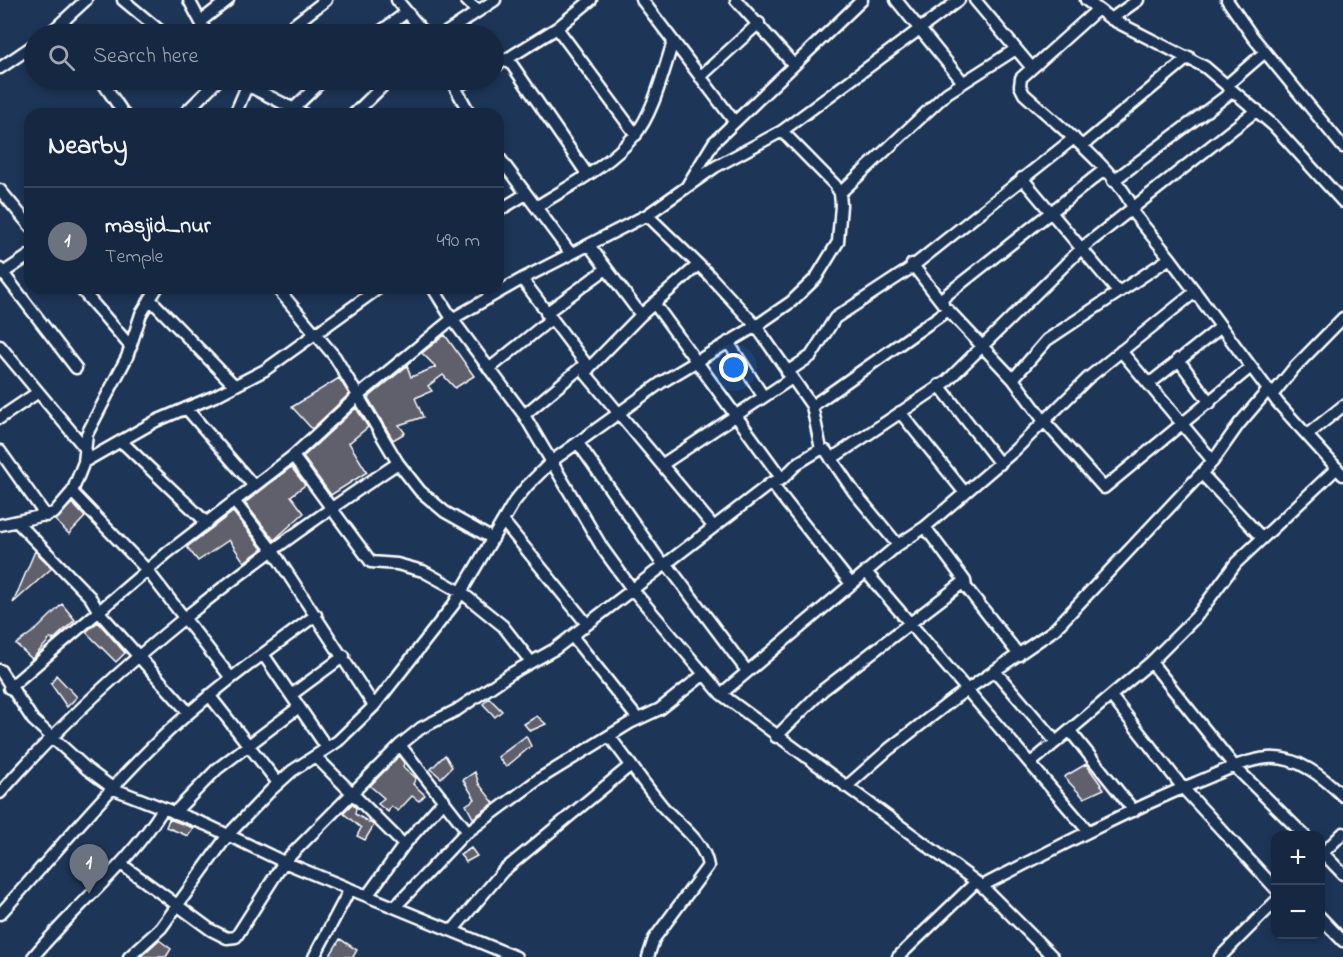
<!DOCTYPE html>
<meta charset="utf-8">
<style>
body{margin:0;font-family:"Indie Flower",sans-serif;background:#1f3048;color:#f1f3f6}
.controls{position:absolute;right:18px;bottom:18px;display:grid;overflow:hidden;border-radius:12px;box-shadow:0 3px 9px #0003}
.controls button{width:54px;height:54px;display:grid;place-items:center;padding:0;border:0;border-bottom:2px solid #35445a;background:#162841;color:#f1f3f6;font:30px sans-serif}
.you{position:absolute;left:734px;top:368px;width:21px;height:21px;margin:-15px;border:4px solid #fff;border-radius:50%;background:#1a73e8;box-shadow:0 0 0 9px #1a73e833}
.badge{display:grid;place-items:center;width:39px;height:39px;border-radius:50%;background:#1a73e8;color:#fff;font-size:20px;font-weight:700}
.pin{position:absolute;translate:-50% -50px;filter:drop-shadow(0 2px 3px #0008)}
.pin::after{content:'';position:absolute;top:32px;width:21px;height:18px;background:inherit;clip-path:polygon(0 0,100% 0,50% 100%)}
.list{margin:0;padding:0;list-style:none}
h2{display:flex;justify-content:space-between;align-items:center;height:78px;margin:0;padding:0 24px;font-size:26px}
h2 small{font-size:20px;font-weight:400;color:#9ea6b1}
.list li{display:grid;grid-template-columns:39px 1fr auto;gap:18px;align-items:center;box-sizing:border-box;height:108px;padding:0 24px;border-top:2px solid #35445a}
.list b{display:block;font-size:22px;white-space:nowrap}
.list p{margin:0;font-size:20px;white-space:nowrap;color:#9ea6b1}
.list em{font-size:20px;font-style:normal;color:#9ea6b1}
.icon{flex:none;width:33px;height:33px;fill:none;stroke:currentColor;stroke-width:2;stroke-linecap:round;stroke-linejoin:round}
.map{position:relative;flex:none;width:1343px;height:957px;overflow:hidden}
.search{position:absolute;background:#162841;box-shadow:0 3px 9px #0003;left:24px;top:24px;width:480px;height:66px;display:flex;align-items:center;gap:15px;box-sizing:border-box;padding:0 21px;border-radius:33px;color:#9ea6b1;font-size:22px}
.panel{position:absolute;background:#162841;box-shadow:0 3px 9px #0003;left:24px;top:108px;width:480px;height:186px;border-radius:18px}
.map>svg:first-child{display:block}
</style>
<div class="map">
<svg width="1343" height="957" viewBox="0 0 1343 957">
<rect width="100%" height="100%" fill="#1d3557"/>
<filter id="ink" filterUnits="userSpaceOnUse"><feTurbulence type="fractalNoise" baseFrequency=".0167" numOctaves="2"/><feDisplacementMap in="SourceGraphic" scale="12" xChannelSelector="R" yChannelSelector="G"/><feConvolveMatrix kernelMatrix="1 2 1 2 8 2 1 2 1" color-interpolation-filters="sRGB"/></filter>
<g filter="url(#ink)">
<path fill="#61606c" stroke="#fff" stroke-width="1.5" d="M 445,335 L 474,376 L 455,388 L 443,375 L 428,386 L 432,391 L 415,398 L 423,417 L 399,425 L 405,433 L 393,440 L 368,398 L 407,366 L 411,377 L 436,367 L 422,353 Z
M 339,378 L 349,394 L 312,429 L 292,407 Z
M 356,408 L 368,427 L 349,443 L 367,472 L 331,495 L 303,457 Z
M 291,467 L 305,485 L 291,496 L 304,513 L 274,540 L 245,503 Z
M 72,503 L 85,517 L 69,534 L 55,520 Z
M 233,512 L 262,549 L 244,562 L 229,540 L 198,561 L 187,547 Z
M 35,551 L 52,568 L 13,603 Z
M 62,604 L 75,620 L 53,640 L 51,638 L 32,659 L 16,644 L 38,628 Z
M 98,622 L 125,653 L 116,662 L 86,632 Z
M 56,675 L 77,697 L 67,707 L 51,684 Z
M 489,698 L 502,711 L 495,717 L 483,704 Z
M 537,716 L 546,724 L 530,731 L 524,724 Z
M 526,736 L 531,746 L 506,767 L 498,757 Z
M 445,755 L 452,767 L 441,778 L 431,769 Z
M 399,756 L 404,763 L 403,767 L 416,778 L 413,784 L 425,795 L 419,801 L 412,796 L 398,811 L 391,806 L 388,812 L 378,804 L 384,798 L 370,786 Z
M 1086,764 L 1104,789 L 1084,798 L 1064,777 Z
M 475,772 L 479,784 L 494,803 L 473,818 L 466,805 L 475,799 L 463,780 Z
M 352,804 L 356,808 L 355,814 L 374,825 L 365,840 L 357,836 L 361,828 L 343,813 Z
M 169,819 L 193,828 L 188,836 L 166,827 Z
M 471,848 L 477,856 L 466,862 L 460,855 Z
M 340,939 L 357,950 L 353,957 L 329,957 Z
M 159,940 L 171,949 L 166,957 L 140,957 Z"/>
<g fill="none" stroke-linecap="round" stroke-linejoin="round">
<defs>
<path id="minor" d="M 123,0 L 164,34
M 189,0 L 207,34
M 397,0 L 425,34
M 466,0 L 473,7 L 479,9
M 642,0 L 734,121
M 736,0 L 793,64
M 896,0 L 963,82
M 975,0 L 1032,68
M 1086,0 L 1111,19 L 1205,67 L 1274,126 L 1343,202
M 1227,0 L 1252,36 L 1343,147
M 1098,9 L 1021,78 L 1020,86 L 1024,94 C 1049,117 1130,182 1134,214 L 1170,258 L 1278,403 L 1343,475
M 1111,19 L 1138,0
M 201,21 L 228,0
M 60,24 L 67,34
M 557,28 L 636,135
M 49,34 L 86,0
M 282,34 L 326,0
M 377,34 L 407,12
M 444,34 L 495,0
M 508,59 L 587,174
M 494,67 L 557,28 L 591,0
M 0,68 L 34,45
M 700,77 L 759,23
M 101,80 L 124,114
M 237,80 L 304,114
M 451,80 L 470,114
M 1227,85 L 1265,52
M 455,87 L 470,80
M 293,109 L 323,80
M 184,114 L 218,80
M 235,114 L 247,86
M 354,114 L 389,80
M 1082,146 L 1189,57
M 498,156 L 571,254
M 1022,178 L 1118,292
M 1113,181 L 1233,91
M 687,186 L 714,142 L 862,0
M 0,190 L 30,226
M 840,193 L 947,93 L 1016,49
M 536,207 C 569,186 609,166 634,136 C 653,115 664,69 673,42
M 498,211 L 526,194
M 647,215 L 707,273 L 756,326 L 812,406 L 821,449 L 826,451 L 854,492 L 898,545
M 589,245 L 641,315
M 912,264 L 943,304
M 698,265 L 641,315 L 589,368 L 586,374 L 713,526
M 0,269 L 76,368
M 0,275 L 30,255
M 522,279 L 589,368
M 80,288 L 131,347
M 277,288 L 335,357 L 398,463 L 420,491 L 445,512 L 493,539
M 433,288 L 452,319 L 524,415 L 603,549 L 632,589 L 721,694 L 982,886 L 1053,957
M 150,299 L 235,386
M 940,300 L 1104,170
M 654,303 L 782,479
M 546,313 L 606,269
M 728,342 L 763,396
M 0,346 L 85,448
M 1121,351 L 1213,461
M 1178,359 L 1210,403
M 489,369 L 551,319
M 787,372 L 811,356 L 835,318 L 908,270 L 1074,138
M 1013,379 L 1047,340 L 1170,258
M 1147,382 L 1154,380 L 1221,327
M 939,385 L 1000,464
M 1273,394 L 1294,368 L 1343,318
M 812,406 L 948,310 L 1013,379 L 1044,421 L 1104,488 L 1251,367
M 186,408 L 253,485
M 900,412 L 965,493
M 524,415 L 585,364
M 0,418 L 37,393
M 1307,435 L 1343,406
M 121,441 L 207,523
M 578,443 L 663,565
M 0,451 L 46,516
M 293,456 L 371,562 L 397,564 L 423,571 L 461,592 L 503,626 L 531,662
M 831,459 L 946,382 L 1082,248 L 1257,110
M 84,462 L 156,421 L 215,396 L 265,370 L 379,288
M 663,464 L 792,378
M 1202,474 L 1262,538
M 771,483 L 851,584
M 72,492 L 147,570 L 231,678
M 234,501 L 273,551 L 374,706
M 503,521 L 587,624
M 17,522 L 90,597 L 99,612 L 189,713
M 0,525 L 54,513 L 72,492 L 84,462 L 87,434 L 127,357 L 141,314 L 157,288
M 925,527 L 965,581 L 966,587 L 1019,655
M 666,563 L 747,671
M 866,572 L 1088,831
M 572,636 L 638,719
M 263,654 L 327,748
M 1151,662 L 1235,767 L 1305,836
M 0,670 L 33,720 L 87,769 L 114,789 L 207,825 L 284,862 L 516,957
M 995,671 L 1056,742
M 9,688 L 167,553 L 293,456 L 358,396 L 452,319 L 522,279 L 647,215 L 715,167 L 782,131 L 959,0
M 721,694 L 898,545 L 925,527 L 1015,450 L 1088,378 L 1195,292
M 209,695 L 278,783
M 291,695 L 344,656
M 1111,696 L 1183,788 L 1276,889
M 1070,731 L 1134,811
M 609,736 C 627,759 644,784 663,807 C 679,825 704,841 708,866 L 654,939 L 648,957
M 776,737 L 823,690 L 965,581
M 400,745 L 468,832
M 315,756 L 404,845
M 1032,762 L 1151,662 L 1196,617 L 1236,563 L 1337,468
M 846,787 L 889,749 L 955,698 L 1054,630 L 1213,461 L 1239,424 L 1269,389
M 0,793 C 114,663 254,559 398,463
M 174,813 L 217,769 L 299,707
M 1320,850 L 1343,874
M 1320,856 L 1343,833
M 121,864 L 211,930 L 227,938 L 236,937 L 284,862 L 400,745 L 421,728 L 457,710 L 510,674 L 555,649 L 771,483 L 782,479 L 798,463 L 821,449
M 982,886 C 1052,850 1122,813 1195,783 C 1218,774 1243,760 1268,758 C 1298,756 1323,777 1343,796
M 367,896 L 404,845 L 444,800
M 395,907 L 462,836 L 539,779 L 630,723 L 660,709 L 703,675
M 0,914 C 51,858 99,799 153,746 C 203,697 260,656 316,615
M 1320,917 L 1343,941
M 452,931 L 503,871 L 631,765
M 33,957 C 75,906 128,865 163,809
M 129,957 L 161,928 L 228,835 L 271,790 L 292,771 L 338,741 L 374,706 L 454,604 L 514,502 L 527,486 L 552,461 L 662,382 L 756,326 L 791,302 L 816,278 L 838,242 L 841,205 L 840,193 L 835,185 L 782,131
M 314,957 L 350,889
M 898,957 L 976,882
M 1220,957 L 1276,901"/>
</defs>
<use href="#minor" stroke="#fff" stroke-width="15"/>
<use href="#minor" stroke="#1d3557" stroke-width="10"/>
</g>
</g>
</svg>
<div class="controls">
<button>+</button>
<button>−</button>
</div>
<div class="you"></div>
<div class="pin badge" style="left:89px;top:894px;background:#6b7280">1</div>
<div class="search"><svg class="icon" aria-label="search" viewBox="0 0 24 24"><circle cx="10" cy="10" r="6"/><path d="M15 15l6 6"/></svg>Search here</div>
<section class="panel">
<h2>Nearby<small></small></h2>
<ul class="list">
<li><span class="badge" style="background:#6b7280">1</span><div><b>masjid_nur</b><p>Temple</p></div><em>490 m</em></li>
</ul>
</section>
</div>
